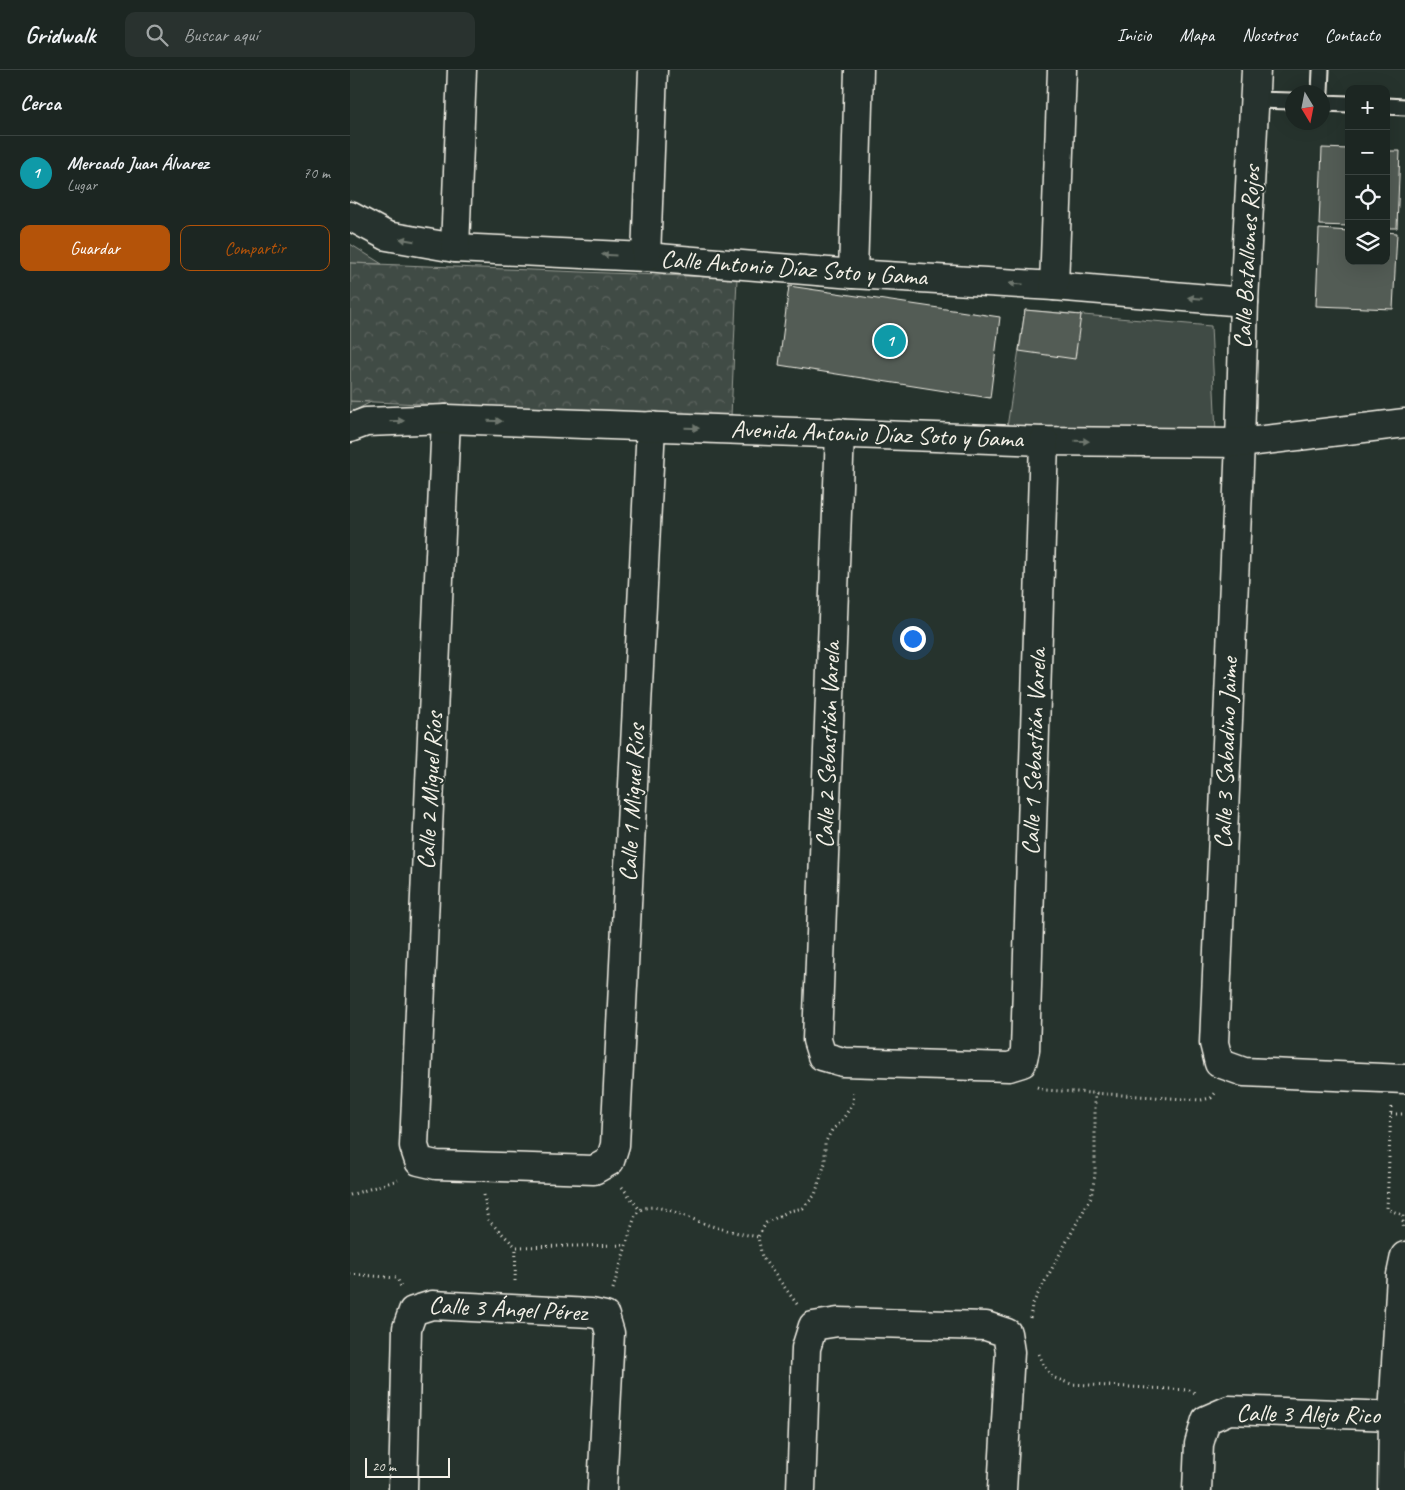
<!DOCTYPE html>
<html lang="es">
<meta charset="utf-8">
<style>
body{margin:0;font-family:Caveat,sans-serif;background:#29322f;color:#f1f3f6}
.controls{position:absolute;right:15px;top:15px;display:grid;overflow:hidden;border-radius:10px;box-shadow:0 5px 20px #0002}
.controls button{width:45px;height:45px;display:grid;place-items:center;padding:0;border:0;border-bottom:1px solid #3a4340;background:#1c2622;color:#f1f3f6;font:25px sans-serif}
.compass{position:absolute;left:935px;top:15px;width:45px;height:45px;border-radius:50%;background:#1c2622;box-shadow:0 5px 20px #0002;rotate:170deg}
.scale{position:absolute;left:15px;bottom:12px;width:85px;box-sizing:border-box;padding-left:5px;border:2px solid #f4f1e8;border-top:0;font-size:14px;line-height:18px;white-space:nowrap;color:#f4f1e8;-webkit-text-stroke:4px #26332d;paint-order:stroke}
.you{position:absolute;left:562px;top:568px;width:18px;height:18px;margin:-12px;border:4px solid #fff;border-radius:50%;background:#1a73e8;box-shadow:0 0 0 8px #1a73e833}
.badge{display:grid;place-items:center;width:32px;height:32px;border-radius:50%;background:#b45309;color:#fff;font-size:16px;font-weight:700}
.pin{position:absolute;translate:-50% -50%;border:2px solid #fff;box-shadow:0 1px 5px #0006}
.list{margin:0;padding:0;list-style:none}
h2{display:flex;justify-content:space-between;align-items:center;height:65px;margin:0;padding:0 20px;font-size:21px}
h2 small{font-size:16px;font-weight:400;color:#a0a5a5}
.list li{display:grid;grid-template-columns:32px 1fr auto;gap:15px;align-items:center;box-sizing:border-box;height:75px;padding:0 20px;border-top:1px solid #3a4340}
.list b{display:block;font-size:19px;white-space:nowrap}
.list p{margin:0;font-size:16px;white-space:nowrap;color:#a0a5a5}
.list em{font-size:16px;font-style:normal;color:#a0a5a5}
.actions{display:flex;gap:10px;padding:15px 20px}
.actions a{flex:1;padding:11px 0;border:1px solid #b45309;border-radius:10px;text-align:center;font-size:18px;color:#b45309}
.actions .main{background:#b45309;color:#fff}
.icon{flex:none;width:28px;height:28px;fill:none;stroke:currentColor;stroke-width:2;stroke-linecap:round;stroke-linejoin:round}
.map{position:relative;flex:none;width:1055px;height:1420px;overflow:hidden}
header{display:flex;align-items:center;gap:30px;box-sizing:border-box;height:70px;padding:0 25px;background:#1c2622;border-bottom:1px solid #3a4340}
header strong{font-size:24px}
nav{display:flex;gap:28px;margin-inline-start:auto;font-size:18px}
.search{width:350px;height:45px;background:#29322f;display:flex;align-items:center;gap:12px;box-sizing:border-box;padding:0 18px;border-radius:10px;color:#a0a5a5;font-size:19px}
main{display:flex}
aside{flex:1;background:#1c2622}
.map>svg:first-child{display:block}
</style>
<header>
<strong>Gridwalk</strong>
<div class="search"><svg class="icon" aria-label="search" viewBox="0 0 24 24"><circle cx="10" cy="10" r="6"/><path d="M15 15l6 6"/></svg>Buscar aquí</div>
<nav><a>Inicio</a><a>Mapa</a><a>Nosotros</a><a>Contacto</a></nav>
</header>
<main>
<aside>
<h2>Cerca<small></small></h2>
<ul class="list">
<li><span class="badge" style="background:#0f9aa8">1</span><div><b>Mercado Juan Álvarez</b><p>Lugar</p></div><em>70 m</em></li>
</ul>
<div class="actions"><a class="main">Guardar</a><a>Compartir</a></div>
</aside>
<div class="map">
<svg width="1055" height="1420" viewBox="0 0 1055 1420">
<defs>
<pattern id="park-crowns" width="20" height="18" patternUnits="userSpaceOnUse" patternTransform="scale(1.25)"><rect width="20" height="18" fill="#414b45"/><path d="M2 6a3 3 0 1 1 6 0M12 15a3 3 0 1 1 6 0" fill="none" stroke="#5d6560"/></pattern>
</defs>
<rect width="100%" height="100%" fill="#26332d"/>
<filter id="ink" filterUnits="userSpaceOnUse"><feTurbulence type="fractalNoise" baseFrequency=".02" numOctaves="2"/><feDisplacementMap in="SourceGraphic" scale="10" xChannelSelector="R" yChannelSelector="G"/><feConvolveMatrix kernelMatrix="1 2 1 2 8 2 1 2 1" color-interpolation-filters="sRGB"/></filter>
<g filter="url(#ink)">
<path fill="#414b45" stroke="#9a9e96" d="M 0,174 L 32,194 L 0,193 Z
M 675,240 L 861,256 L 866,363 L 657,357 Z
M 0,331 L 21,332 L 0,343 Z"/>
<path fill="url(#park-crowns)" stroke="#9a9e96" d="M 0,193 L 387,208 L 381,347 L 0,331 Z"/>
<path fill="#525c55" stroke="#f4f1e8" d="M 972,78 L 999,79 L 999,156 L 969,155 Z
M 1036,81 L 1050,81 L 1047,158 L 1036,158 Z
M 969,159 L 999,161 L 999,191 L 1036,191 L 1036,162 L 1047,163 L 1043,239 L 966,236 Z
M 439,216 L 650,247 L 640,328 L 429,295 Z
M 675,240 L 731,245 L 725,289 L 669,281 Z"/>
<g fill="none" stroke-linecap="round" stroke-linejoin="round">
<defs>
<path id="service" d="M 970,22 L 971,0
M 905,30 L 942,31
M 972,33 L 999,34
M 1036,36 L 1055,37"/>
<g id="minor">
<path d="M 906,0 L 894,232 L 890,373 L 864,973 L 869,993 L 894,1002 L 1055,1009"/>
<path d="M 0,146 L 37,166 L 105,178 L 296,187 L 503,204 L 704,216 L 894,232"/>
<path d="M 105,178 L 112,0"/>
<path d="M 296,187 L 303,0"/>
<path d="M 503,204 L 509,0"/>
<path d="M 704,216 L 712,0"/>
<path d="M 96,349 L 64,1076 L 69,1091 L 86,1095 L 244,1100 L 260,1091 L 265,1075 L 301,356"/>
<path d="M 0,358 L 16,352 L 96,349 L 694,371 L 890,373 L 1055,353"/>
<path d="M 490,363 L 467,970 L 472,986 L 493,992 L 659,997 L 672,993 L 675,980 L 694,371"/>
<path id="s1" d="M 53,1420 L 57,1258 L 63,1241 L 82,1235 L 241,1243 L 255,1246 L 260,1263 L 252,1420"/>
<path d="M 451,1420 L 456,1278 L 463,1256 L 488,1252 L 636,1256 L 657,1263 L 660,1282 L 652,1420"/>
<path d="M 847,1420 L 849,1374 L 856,1350 L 879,1340 L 1043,1346"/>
<path d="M 1042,1420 L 1043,1346 L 1051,1205 L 1055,1186"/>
</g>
</defs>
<use href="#service" stroke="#f4f1e8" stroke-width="19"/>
<use href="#minor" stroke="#f4f1e8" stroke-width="31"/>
<path stroke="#f4f1e8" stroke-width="3" stroke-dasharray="1 4" stroke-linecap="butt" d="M 687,1017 L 695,1020 L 851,1030 L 861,1028 L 867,1021
M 1041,1037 L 1037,1139 L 1053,1145 L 1053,1159
M 1041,1044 L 1055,1044
M 272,1117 L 290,1140
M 0,1125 L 48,1110
M 134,1125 L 138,1150 L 166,1177
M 0,1204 L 47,1208 L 51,1217
M 165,1211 L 166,1177 L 277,1175
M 263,1219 L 285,1146 C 287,1144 288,1141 290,1140 C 307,1130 342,1150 358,1155 C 375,1160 392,1164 408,1167
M 447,1234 L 412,1187 L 408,1167 L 416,1153 L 439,1141 L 453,1138 L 465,1125 L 475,1093 L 475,1073 L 482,1060 L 491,1052 L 503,1033 L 504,1020
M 680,1248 L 682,1235 L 741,1127 L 745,1105 L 745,1023
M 689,1284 L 694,1296 L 702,1307 L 721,1314 L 839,1320 L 847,1324"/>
<use href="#service" stroke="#26332d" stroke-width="15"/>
<use href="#minor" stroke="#26332d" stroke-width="28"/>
</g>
<defs><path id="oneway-solid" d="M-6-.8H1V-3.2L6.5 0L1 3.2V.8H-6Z" transform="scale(1.25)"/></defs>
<g fill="#6e766e">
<use href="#oneway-solid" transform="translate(57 170) rotate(-170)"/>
<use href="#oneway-solid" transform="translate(259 185) rotate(-177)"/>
<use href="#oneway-solid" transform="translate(666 214) rotate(-176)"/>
<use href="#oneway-solid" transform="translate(845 228) rotate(-175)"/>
<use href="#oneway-solid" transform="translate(47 351) rotate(-2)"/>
<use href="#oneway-solid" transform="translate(145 351) rotate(2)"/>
<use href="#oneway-solid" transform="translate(342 358) rotate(2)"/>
<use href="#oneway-solid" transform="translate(732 371) rotate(1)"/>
</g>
</g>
<g text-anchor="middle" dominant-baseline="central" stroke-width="4" stroke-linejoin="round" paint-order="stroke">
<g font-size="25" fill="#f4f1e8" stroke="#26332d">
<text transform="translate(897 187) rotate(-87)">Calle Batallones Rojos</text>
<text transform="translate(444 198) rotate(4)">Calle Antonio Díaz Soto y Gama</text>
<text transform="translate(527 364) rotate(2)">Avenida Antonio Díaz Soto y Gama</text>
<text transform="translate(478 675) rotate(-88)">Calle 2 Sebastián Varela</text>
<text transform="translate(684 682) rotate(-88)">Calle 1 Sebastián Varela</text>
<text transform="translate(876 683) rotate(-88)">Calle 3 Sabadino Jaime</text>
<text transform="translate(80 721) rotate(-87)">Calle 2 Miguel Ríos</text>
<text transform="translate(282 733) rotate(-87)">Calle 1 Miguel Ríos</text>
<text stroke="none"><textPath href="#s1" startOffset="276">Calle 3 Ángel Pérez</textPath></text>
<text transform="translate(958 1344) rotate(1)">Calle 3 Alejo Rico</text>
</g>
</g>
</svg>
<div class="controls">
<button>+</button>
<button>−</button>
<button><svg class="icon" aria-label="locate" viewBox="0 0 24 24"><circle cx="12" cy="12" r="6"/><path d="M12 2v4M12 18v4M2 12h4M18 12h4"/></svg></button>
<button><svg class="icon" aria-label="layers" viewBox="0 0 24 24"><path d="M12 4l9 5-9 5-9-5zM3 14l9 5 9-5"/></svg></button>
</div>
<svg class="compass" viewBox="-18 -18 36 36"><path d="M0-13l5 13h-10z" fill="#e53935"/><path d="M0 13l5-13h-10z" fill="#a0a5a5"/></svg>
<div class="scale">20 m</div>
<div class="you"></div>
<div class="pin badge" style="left:540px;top:271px;background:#0f9aa8">1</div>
</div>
</main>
